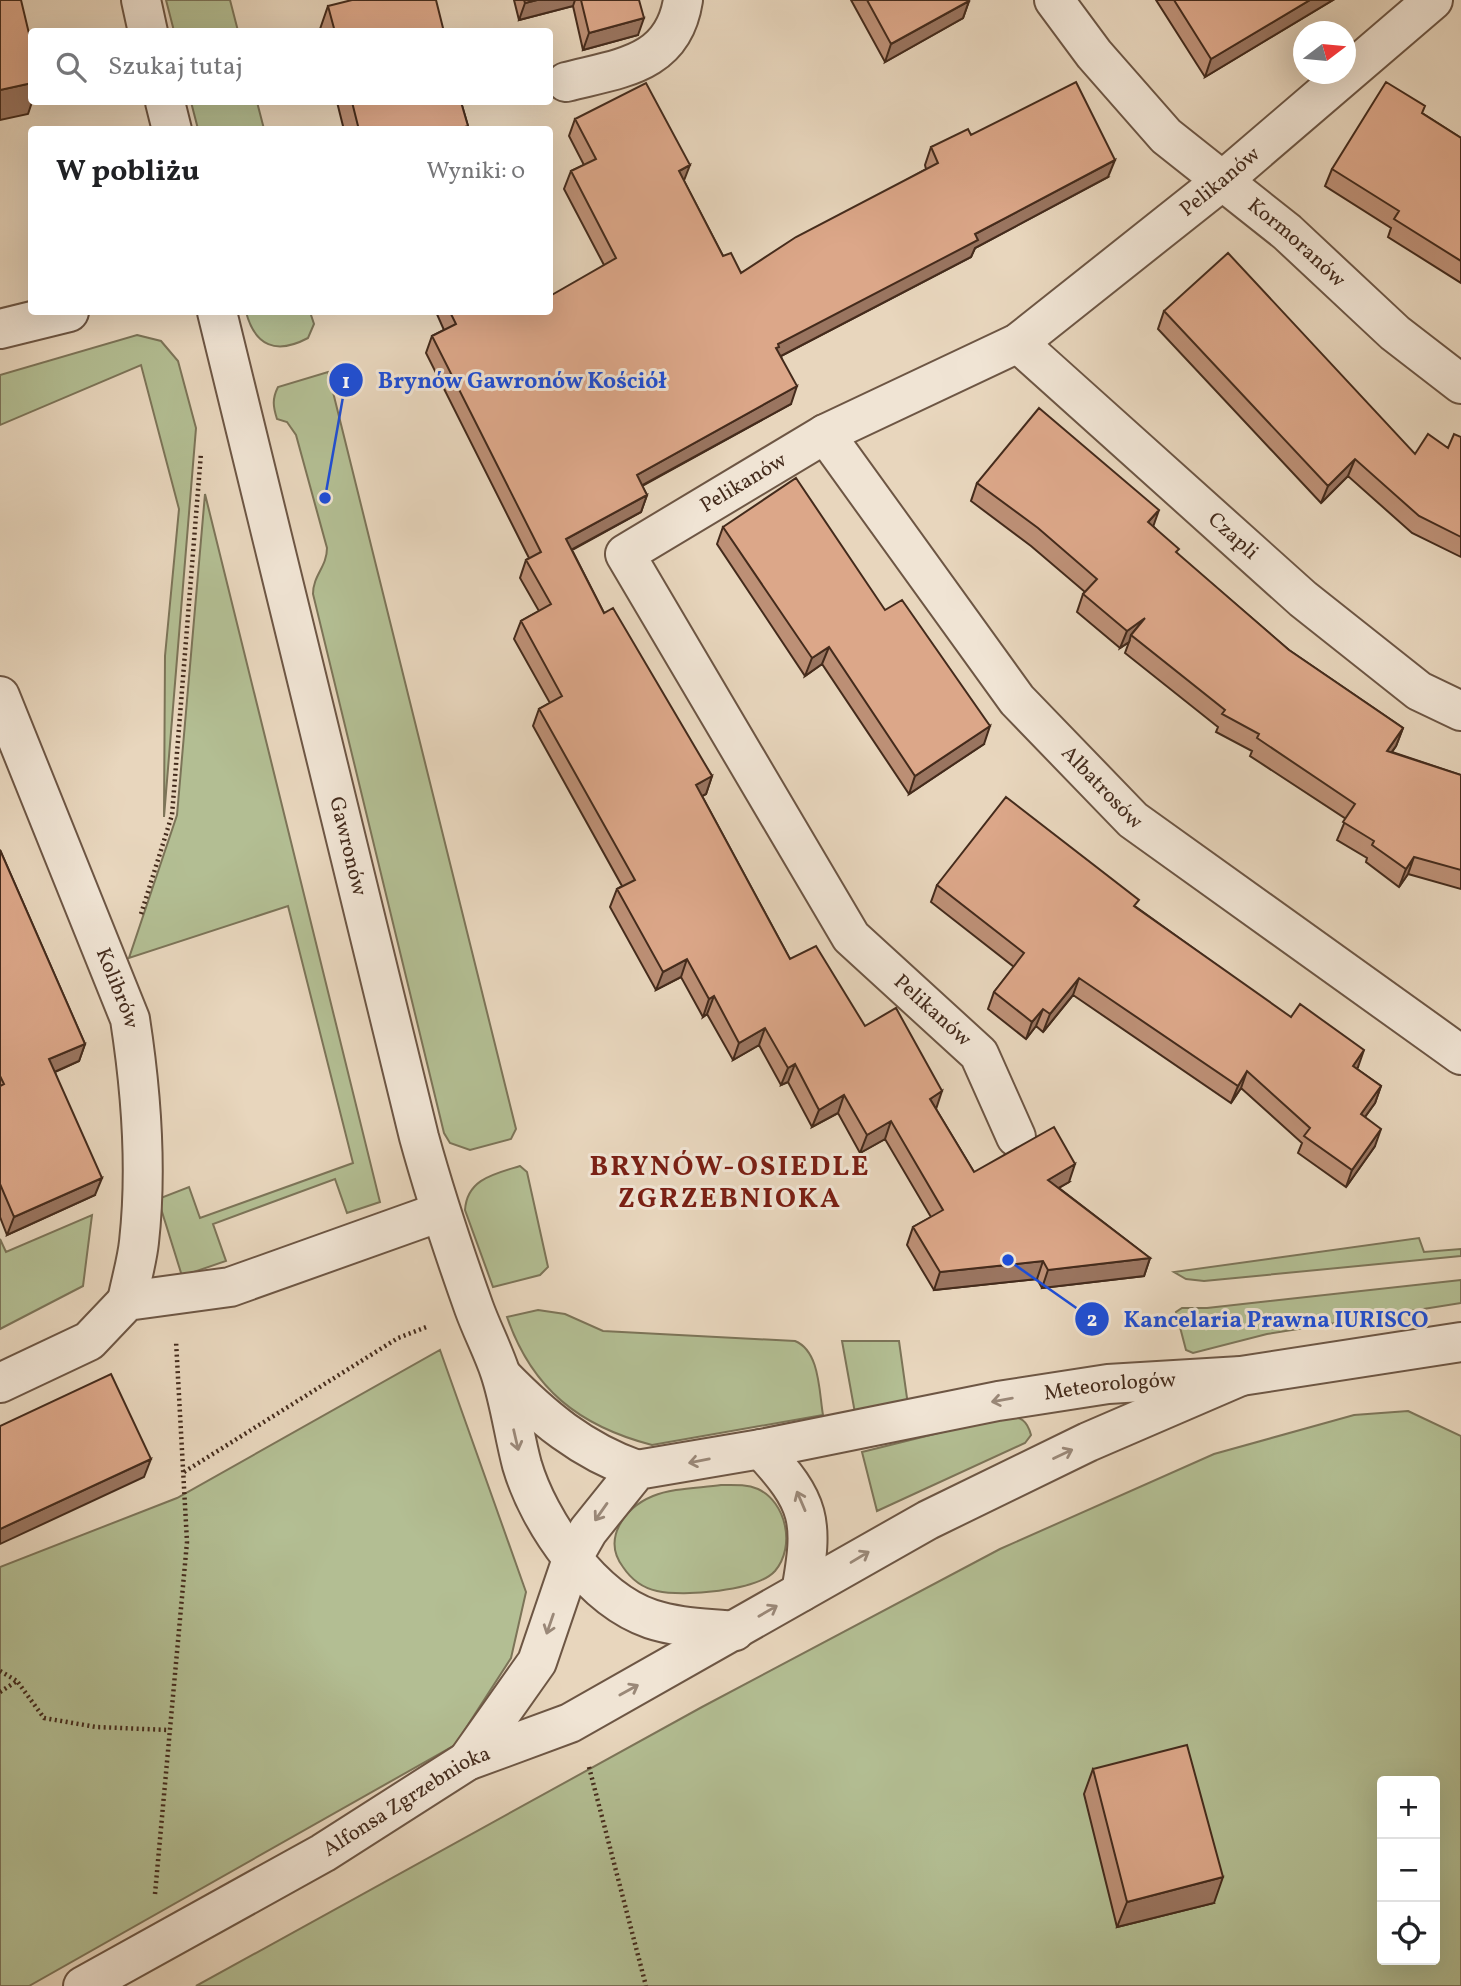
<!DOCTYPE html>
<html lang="pl">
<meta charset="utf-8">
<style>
body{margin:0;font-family:Vollkorn,serif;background:#f2f2f2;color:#202124}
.controls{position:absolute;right:21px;bottom:21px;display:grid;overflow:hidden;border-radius:7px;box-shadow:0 7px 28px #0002}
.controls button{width:63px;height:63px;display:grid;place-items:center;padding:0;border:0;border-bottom:2px solid #e0e0e0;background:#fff;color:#202124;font:35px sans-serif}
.compass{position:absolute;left:1293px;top:21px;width:63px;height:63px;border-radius:50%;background:#fff;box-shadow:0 7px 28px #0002;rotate:74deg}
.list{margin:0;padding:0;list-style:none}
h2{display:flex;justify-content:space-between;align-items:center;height:91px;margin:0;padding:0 28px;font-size:30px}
h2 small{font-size:23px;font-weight:400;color:#757577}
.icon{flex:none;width:38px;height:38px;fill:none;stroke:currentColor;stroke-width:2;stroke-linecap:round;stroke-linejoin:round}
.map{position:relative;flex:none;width:1461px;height:1986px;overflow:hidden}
.search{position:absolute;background:#fff;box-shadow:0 7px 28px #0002;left:28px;top:28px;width:525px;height:77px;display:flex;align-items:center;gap:18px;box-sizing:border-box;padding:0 24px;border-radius:7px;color:#757577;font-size:26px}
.panel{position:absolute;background:#fff;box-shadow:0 7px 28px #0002;left:28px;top:126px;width:525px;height:189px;border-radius:7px}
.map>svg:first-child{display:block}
</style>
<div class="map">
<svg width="1461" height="1986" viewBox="0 0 1461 1986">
<rect width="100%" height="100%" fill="#e8d6bd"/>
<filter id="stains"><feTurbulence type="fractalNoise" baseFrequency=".00286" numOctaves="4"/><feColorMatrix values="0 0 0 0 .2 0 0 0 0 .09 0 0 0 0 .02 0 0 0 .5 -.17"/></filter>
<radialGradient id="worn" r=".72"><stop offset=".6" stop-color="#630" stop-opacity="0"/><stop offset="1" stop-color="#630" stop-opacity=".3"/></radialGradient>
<path fill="#b3be93" stroke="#7c7458" stroke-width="2" fill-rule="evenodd" d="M 166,0 L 230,0 L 238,31 L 174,31 Z
M 191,102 L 257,102 L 264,129 L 198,129 Z
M 246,312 L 310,312 L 314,324 L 308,338 C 276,355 255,346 246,312 Z
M 137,335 L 161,341 L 178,361 L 196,428 L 164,817 L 165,656 L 179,509 L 141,365 L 0,425 L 0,375 Z
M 328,372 L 516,1129 L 511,1139 L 470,1150 L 450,1143 L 444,1133 L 313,594 C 313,575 327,567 327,548 L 296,435 L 287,422 L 277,419 C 273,406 272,399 278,387 Z
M 205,494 L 380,1202 L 347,1213 L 335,1179 L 213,1224 L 226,1261 L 182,1276 L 158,1199 L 189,1187 L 200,1218 L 353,1163 L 288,906 L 129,958 L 177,815 Z
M 520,1166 L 527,1172 L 548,1267 L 540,1275 L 493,1287 L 465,1210 C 467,1179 494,1174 520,1166 Z
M 92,1215 L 83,1286 L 0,1329 L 0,1239 L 6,1252 Z
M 1419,1238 L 1424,1252 L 1461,1249 L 1461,1256 L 1204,1281 L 1186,1279 L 1174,1272 Z
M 1461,1280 L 1461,1303 L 1267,1334 L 1193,1353 L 1186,1350 L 1176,1312 L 1182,1308 L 1207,1308 Z
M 538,1310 L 565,1314 L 603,1331 L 795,1341 C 820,1351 819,1392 823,1415 L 652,1445 C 579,1426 532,1389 507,1317 Z
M 842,1341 L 899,1341 L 908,1405 L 855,1413 Z
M 440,1350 L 526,1592 L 511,1658 L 455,1745 L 29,1986 L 0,1986 L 0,1567 L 177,1498 Z
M 1408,1411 L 1461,1436 L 1461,1986 L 196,1986 L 702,1707 L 1000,1549 L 1214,1454 L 1354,1415 ZM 1382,1781 L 1435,1781 L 1435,1960 L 1382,1960 Z
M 1007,1416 C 1021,1417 1027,1420 1031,1435 L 1025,1443 L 877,1511 L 862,1452 Z
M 721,1485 C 733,1485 746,1484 758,1489 C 786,1502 796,1546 775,1571 C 757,1591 683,1597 657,1591 C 643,1588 631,1579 623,1567 C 602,1539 624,1508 653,1496 C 672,1488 700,1488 721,1485 Z"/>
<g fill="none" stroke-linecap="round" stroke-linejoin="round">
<defs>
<g id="street">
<path d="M 141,0 L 148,32"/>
<path id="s1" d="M 1054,0 L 1094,54 L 1166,136 L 1287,232 L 1395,333 L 1461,384"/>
<path d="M 566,82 C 620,68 673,65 683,0"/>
<path d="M 165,102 L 172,130"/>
<path id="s2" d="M 217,312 L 419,1137 C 435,1195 454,1252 474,1308 C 482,1330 493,1351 500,1372 C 510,1402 514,1435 522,1465 C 539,1523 592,1599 651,1619 C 678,1628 707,1628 735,1631"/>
<path d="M 0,329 L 69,312"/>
<path id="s3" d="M 1018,343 L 1303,599 L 1419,691 L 1461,711"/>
<path id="s4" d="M 825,434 L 1017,700 L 1133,820 L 1461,1055"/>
<path id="s5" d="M 0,696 L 130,1019 C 141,1090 147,1170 139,1242 C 137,1261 131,1281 127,1301"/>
<path id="s6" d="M 1016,1137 L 979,1054 L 851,937 L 625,554 L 825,434 L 1018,343 L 1222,181 L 1433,0"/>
<path d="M 502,1376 C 543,1418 581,1450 637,1470"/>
<path d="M 0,1383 L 89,1341 L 127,1301 L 230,1287 L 440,1212"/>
<path d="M 761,1449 C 811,1503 814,1520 801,1592"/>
<path id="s7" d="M 467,1761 L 537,1662 L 572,1559 L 588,1531 L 637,1470 L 761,1449 L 998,1401 L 1108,1384 L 1241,1376 L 1461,1342"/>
<path id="s8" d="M 83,1986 L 323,1853 L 467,1761 L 570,1723 L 928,1520 L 1088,1442 L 1241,1376"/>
</g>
</defs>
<use href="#street" stroke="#6d5644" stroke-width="42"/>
<path stroke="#442b1c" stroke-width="4.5" stroke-dasharray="2 3.5" stroke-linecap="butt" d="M 141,914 L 172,815 L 201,453
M 184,1472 L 398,1338 L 429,1326
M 0,1671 L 17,1681
M 0,1692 L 17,1681 L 44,1718 L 96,1727 L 169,1730
M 589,1767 L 646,1986
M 155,1894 L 187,1542 L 176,1341"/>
<use href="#street" stroke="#f0e4d4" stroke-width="38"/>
</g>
<path fill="#bd9076" stroke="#442b1c" stroke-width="2" d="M 514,0 L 639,0 L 638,35 L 583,50 L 573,6 L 519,20 Z
M 851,0 L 968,0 L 969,1 L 963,18 L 885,62 Z
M 1156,0 L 1333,0 L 1205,77 Z
M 328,6 L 444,32 L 319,32 Z
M 337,102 L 461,102 L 468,126 L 466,130 L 344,130 Z
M 1422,113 L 1461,138 L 1461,283 L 1388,237 L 1391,228 L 1325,186 L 1332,169 Z
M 575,119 L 684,181 L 723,256 L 741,273 L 926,169 L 925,165 L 931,147 L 971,135 L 1108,177 L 975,248 L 971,257 L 781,356 L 791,404 L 642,486 L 647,495 L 641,512 L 572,550 L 604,613 L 712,776 L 706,794 L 702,796 L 790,959 L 865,1026 L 936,1109 L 974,1172 L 1069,1182 L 1059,1188 L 1150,1258 L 1144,1276 L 1042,1288 L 1037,1279 L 934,1290 L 907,1245 L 913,1227 L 931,1217 L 885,1139 L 860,1153 L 838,1113 L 812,1127 L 788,1082 L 781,1085 L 759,1045 L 733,1060 L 707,1014 L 703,1017 L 681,977 L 656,990 L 610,907 L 617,889 L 622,886 L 533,726 L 539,709 L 550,703 L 514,639 L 521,621 L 539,611 L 520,578 L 526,560 L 529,558 L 426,353 L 432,336 L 444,330 L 436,312 L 550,312 L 604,265 L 564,189 L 571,171 L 584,165 L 569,136 Z
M 1164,311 L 1415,454 L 1448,448 L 1461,437 L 1461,557 L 1412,533 L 1348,476 L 1321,503 L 1158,329 Z
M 977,483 L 1153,526 L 1177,554 L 1289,650 L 1403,728 L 1396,746 L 1392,752 L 1461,775 L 1461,889 L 1408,874 L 1399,887 L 1366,862 L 1367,858 L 1337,840 L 1346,819 L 1250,756 L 1252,751 L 1216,732 L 1218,727 L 1125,653 L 1129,642 L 1120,648 L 1077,612 L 1083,594 L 1085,592 L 1031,546 L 971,501 Z
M 723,527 L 885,610 L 984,744 L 909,794 L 822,664 L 805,676 L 717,544 Z
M 0,850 L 85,1044 L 79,1061 L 55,1072 L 95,1195 L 7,1235 L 0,1217 Z
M 937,885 L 1136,907 L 1358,1067 L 1357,1069 L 1381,1086 L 1375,1103 L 1365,1117 L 1375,1146 L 1346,1187 L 1298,1153 L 1302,1143 L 1241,1088 L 1231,1103 L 1073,995 L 1043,1032 L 1036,1026 L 1026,1039 L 988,1009 L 994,992 L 1014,967 L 931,902 Z
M 1093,1769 L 1214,1903 L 1117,1927 L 1084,1794 Z"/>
<path fill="#9a7560" stroke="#442b1c" stroke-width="2" d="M 537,0 L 575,0 L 573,6 L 519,20 L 525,3 Z
M 1310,0 L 1333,0 L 1205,77 L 1211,59 Z
M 969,1 L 963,18 L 885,62 L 891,44 Z
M 644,18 L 638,35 L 583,50 L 589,33 Z
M 32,83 L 32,102 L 28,114 L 0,120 L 0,90 Z
M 1115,160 L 1108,177 L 975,248 L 971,257 L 775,359 L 770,366 L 778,344 L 975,234 Z
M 690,165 L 683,183 L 679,171 Z
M 797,386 L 791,404 L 630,492 L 637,475 Z
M 1355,459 L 1348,476 L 1321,503 L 1328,486 Z
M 647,495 L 641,512 L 560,556 L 566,539 Z
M 1159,510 L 1153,527 L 1148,522 Z
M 1145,618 L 1131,635 L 1129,642 L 1120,648 L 1127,631 Z
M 829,647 L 822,664 L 805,676 L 812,658 Z
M 990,726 L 984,744 L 909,794 L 915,776 Z
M 1403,728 L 1396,746 L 1380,768 L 1387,751 Z
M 712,776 L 706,794 L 689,803 L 696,785 Z
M 1414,857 L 1408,874 L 1399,887 L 1406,869 Z
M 687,959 L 681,977 L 656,990 L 663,972 Z
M 1079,978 L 1073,995 L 1043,1032 L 1050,1014 Z
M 714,996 L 707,1014 L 703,1017 L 709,999 Z
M 1043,1009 L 1036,1026 L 1026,1039 L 1032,1022 Z
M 765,1028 L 759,1045 L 733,1060 L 739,1043 Z
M 85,1044 L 79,1061 L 43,1077 L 49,1059 Z
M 1364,1050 L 1358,1067 L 1347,1084 L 1353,1066 Z
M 795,1064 L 788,1082 L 781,1085 L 788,1068 Z
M 1247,1071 L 1241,1088 L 1231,1103 L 1238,1086 Z
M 1381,1086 L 1375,1103 L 1354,1132 L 1361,1114 Z
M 942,1091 L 936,1109 L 930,1099 Z
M 844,1095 L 838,1113 L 812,1127 L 819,1110 Z
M 891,1121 L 885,1139 L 860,1153 L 867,1135 Z
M 1381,1129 L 1375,1146 L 1346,1187 L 1352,1170 Z
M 1075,1164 L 1069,1182 L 1042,1197 L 1048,1180 Z
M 102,1178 L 95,1195 L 7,1235 L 14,1217 Z
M 1150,1258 L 1144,1276 L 1042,1288 L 1048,1270 Z
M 1043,1261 L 1037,1279 L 934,1290 L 940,1272 Z
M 151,1459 L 144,1477 L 0,1544 L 0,1529 Z
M 1223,1877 L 1214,1903 L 1117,1927 L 1127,1902 Z"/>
<path fill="#dca789" stroke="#442b1c" stroke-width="2" d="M 0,0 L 21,0 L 32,46 L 32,83 L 0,90 Z
M 352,0 L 436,0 L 444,32 L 335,32 L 328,6 Z
M 524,0 L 537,0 L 525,3 Z
M 581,0 L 639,0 L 644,18 L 589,33 Z
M 867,0 L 968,0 L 969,1 L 891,44 Z
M 1174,0 L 1310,0 L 1211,59 Z
M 1076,82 L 1115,160 L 975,234 L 978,240 L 778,344 L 779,347 L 776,348 L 797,386 L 637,475 L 647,495 L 566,539 L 604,613 L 613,608 L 712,776 L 696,785 L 790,959 L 816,946 L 865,1026 L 896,1008 L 942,1091 L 930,1099 L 974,1172 L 1054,1127 L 1075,1164 L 1048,1180 L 1150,1258 L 1048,1270 L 1043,1261 L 940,1272 L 913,1227 L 943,1210 L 891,1121 L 867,1135 L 844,1095 L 819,1110 L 795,1064 L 788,1068 L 765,1028 L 739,1043 L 714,996 L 709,999 L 687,959 L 663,972 L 617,889 L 635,880 L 539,709 L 562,696 L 521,621 L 551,604 L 526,560 L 541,552 L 432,336 L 456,324 L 450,312 L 550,312 L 550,296 L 616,258 L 571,171 L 596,159 L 575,119 L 646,83 L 690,165 L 679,171 L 723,256 L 731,253 L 741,273 L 796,237 L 938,163 L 931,147 L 968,129 L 971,135 Z
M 1386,82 L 1425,106 L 1422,113 L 1461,138 L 1461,261 L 1394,219 L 1399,211 L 1332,169 Z
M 352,102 L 461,102 L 468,126 L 455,130 L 359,130 Z
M 1228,253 L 1415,454 L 1428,434 L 1448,448 L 1454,434 L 1461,437 L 1461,537 L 1419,516 L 1355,459 L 1328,486 L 1164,311 Z
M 1039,408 L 1159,510 L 1148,522 L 1179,549 L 1176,552 L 1289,650 L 1403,728 L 1387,751 L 1461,775 L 1461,870 L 1414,857 L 1406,869 L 1372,845 L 1374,841 L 1343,822 L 1355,804 L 1257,738 L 1259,734 L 1222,714 L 1225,710 L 1131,635 L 1145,618 L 1127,631 L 1083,594 L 1097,579 L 1038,528 L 977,483 Z
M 796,478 L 885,610 L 902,600 L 990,726 L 915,776 L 829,647 L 812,658 L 723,527 Z
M 1006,797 L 1139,900 L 1134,906 L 1291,1017 L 1300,1004 L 1364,1050 L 1353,1066 L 1381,1086 L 1361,1114 L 1381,1129 L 1352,1170 L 1304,1136 L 1310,1128 L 1247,1071 L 1238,1086 L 1079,978 L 1050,1014 L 1043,1009 L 1032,1022 L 994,992 L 1024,953 L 937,885 Z
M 0,850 L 85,1044 L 49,1059 L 102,1178 L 14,1217 L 0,1184 L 0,1086 L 4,1084 L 0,1076 Z
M 111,1374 L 151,1459 L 0,1529 L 0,1426 Z
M 1187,1745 L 1223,1877 L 1127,1902 L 1093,1769 Z"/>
<defs><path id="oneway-shaft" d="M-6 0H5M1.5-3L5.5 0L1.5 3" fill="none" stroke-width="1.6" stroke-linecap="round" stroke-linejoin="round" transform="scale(1.75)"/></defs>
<g stroke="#9a8878">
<use href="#oneway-shaft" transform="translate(1002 1400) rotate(170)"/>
<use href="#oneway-shaft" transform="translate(516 1440) rotate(77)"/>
<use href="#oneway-shaft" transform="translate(1063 1454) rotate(-25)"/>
<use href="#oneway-shaft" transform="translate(699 1461) rotate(169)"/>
<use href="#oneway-shaft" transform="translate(801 1501) rotate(-113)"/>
<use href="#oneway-shaft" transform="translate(601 1512) rotate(125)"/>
<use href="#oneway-shaft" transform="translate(860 1557) rotate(-31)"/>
<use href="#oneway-shaft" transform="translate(768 1611) rotate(-30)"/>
<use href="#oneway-shaft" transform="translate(550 1624) rotate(109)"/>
<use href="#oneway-shaft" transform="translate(629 1690) rotate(-29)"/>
</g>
<g text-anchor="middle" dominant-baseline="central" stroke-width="6" stroke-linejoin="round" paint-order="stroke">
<g font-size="21" fill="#442b1c" stroke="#f0e4d4">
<text stroke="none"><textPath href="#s6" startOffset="1414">Pelikanów</textPath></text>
<text stroke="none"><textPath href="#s1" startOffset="345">Kormoranów</textPath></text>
<text stroke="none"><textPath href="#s6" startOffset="847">Pelikanów</textPath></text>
<text stroke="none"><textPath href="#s3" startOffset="289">Czapli</textPath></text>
<text stroke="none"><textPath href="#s4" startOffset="450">Albatrosów</textPath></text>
<text stroke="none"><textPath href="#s2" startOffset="550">Gawronów</textPath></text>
<text stroke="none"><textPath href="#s5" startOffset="315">Kolibrów</textPath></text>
<text transform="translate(932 1011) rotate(42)">Pelikanów</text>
<text stroke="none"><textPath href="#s7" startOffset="821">Meteorologów</textPath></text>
<text stroke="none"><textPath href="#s8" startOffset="373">Alfonsa Zgrzebnioka</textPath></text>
</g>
<g font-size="28" font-weight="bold" letter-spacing="2" fill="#7a1f14" stroke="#f0e4d4">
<text x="730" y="1167">BRYNÓW-OSIEDLE<tspan x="730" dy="32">ZGRZEBNIOKA</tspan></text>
</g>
</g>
<path fill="none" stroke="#1d4ed8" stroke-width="2.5" d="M325 498L346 380M1008 1260L1092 1319"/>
<g fill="#1d4ed8" stroke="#f0e4d4" stroke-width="2.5">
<circle cx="325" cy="498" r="7"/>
<circle cx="1008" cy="1260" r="7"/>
<circle cx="346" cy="380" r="18"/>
<circle cx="1092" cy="1319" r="18"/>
</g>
<g font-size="21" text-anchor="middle" font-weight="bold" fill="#fff">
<text x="346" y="388">1</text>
<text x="1092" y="1326">2</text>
</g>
<g font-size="23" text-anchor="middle" font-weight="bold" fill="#1d4ed8" stroke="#f0e4d4" stroke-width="6" stroke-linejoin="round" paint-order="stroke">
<text x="522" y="388">Brynów Gawronów Kościół</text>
<text x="1276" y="1327">Kancelaria Prawna IURISCO</text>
</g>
<rect width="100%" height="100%" filter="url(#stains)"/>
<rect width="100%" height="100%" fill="url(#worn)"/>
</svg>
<div class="controls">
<button>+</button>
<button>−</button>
<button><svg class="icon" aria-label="locate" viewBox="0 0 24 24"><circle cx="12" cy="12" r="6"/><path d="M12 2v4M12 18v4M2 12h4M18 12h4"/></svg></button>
</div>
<svg class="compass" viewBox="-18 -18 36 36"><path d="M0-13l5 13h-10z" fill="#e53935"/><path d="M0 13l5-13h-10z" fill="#757577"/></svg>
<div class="search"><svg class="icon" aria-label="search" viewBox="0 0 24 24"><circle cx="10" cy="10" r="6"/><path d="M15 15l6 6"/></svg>Szukaj tutaj</div>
<section class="panel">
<h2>W pobliżu<small>Wyniki: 0</small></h2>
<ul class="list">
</ul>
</section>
</div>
